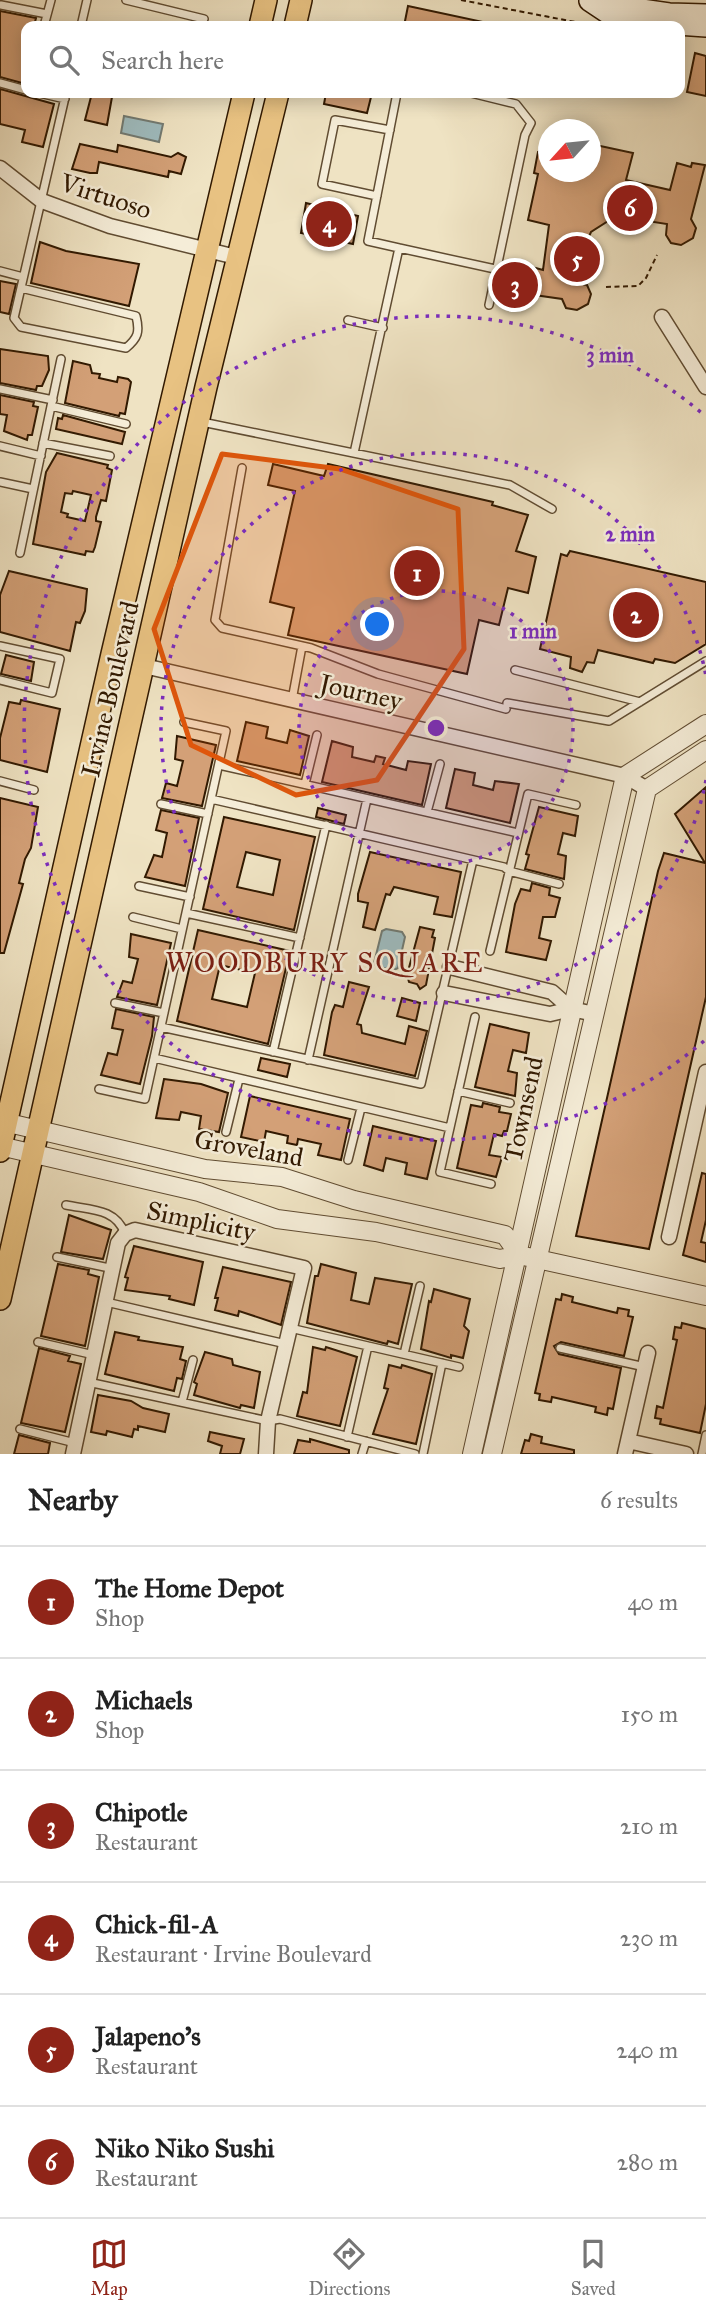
<!DOCTYPE html>
<meta charset="utf-8">
<style>
body{margin:0;font-family:"IM FELL Great Primer",serif;background:#f2f2f2;color:#222}
.compass{position:absolute;left:538px;top:119px;width:63px;height:63px;border-radius:50%;background:#fff;box-shadow:0 4px 18px #0003;rotate:243deg}
.you{position:absolute;left:378px;top:625px;width:24px;height:24px;margin:-18px;border:5px solid #fff;border-radius:50%;background:#1a73e8;box-shadow:0 0 0 10px #1a73e833}
.badge{display:grid;place-items:center;width:46px;height:46px;border-radius:50%;background:#8f2418;color:#fff;font-size:23px;font-weight:700}
.pin{position:absolute;translate:-50% -50%;border:4px solid #fff;box-shadow:0 2px 7px #0006}
.list{margin:0;padding:0;list-style:none}
h2{display:flex;justify-content:space-between;align-items:center;height:91px;margin:0;padding:0 28px;font-size:30px}
h2 small{font-size:23px;font-weight:400;color:#767676}
.list li{display:grid;grid-template-columns:46px 1fr auto;gap:21px;align-items:center;box-sizing:border-box;height:112px;padding:0 28px;border-top:2px solid #e0e0e0}
.list b{display:block;font-size:26px;white-space:nowrap}
.list p{margin:0;font-size:23px;white-space:nowrap;color:#767676}
.list em{font-size:23px;font-style:normal;color:#767676}
.icon{flex:none;width:38px;height:38px;fill:none;stroke:currentColor;stroke-width:2;stroke-linecap:round;stroke-linejoin:round}
.map{position:relative;flex:none;width:706px;height:1454px;overflow:hidden}
.search{position:absolute;background:#fff;box-shadow:0 4px 18px #0003;left:21px;right:21px;top:21px;height:77px;display:flex;align-items:center;gap:18px;box-sizing:border-box;padding:0 24px;border-radius:14px;color:#767676;font-size:26px}
.sheet{height:763px;background:#fff}
nav{display:flex;justify-content:space-around;align-items:center;box-sizing:border-box;height:98px;border-top:2px solid #e0e0e0;background:#fff;font-size:19px;color:#767676}
nav a{display:grid;justify-items:center;gap:4px}
nav .on{color:#8f2418}
.map>svg:first-child{display:block}
</style>
<div class="map">
<svg width="706" height="1454" viewBox="0 0 706 1454">
<rect width="100%" height="100%" fill="#efe3c3"/>
<filter id="stains"><feTurbulence type="fractalNoise" baseFrequency=".00286" numOctaves="4"/><feColorMatrix values="0 0 0 0 .2 0 0 0 0 .09 0 0 0 0 .02 0 0 0 .5 -.17"/></filter>
<radialGradient id="worn" r=".72"><stop offset=".6" stop-color="#630" stop-opacity="0"/><stop offset="1" stop-color="#630" stop-opacity=".3"/></radialGradient>
<path fill="#9ebbbe" stroke="#727a72" stroke-width="2" d="M 124,116 L 163,124 L 159,142 L 121,133 Z
M 386,929 L 402,932 L 405,937 L 398,968 L 394,970 L 377,967 L 374,963 L 382,931 Z"/>
<path fill="#d3a077" stroke="#311901" stroke-width="2" fill-rule="evenodd" d="M 408,6 L 483,22 L 483,26 L 404,26 Z
M 0,11 L 36,18 L 34,26 L 26,26 L 26,71 L 22,83 L 0,77 Z
M 695,53 L 706,56 L 706,96 L 687,92 Z
M 0,89 L 54,104 L 43,147 L 22,142 L 25,130 L 0,124 Z
M 92,93 L 112,97 L 107,125 L 85,120 Z
M 326,93 L 372,93 L 367,113 L 324,104 Z
M 80,144 L 117,152 L 118,145 L 171,157 L 178,153 L 186,157 L 181,174 L 169,171 L 168,177 L 99,162 L 97,173 L 90,173 L 72,169 Z
M 591,144 L 633,153 L 626,180 L 670,190 L 677,163 L 691,167 L 692,163 L 705,165 L 691,219 L 696,228 L 693,238 L 681,245 L 671,243 L 666,235 L 667,224 L 616,216 L 591,232 L 586,243 L 577,283 L 587,285 L 591,294 L 588,304 L 577,310 L 566,308 L 562,299 L 507,291 L 509,277 L 513,278 L 517,263 L 543,270 L 549,225 L 528,220 L 538,174 L 534,173 L 538,152 L 549,146 L 549,172 L 591,172 Z
M 306,203 L 358,216 L 353,244 L 301,233 Z
M 40,242 L 66,251 L 139,264 L 129,306 L 31,283 Z
M 0,281 L 16,284 L 9,314 L 0,312 Z
M 0,349 L 48,356 L 49,370 L 42,386 L 37,386 L 36,390 L 0,383 Z
M 73,361 L 90,365 L 92,373 L 100,374 L 99,378 L 117,382 L 118,377 L 128,379 L 131,382 L 125,414 L 120,413 L 119,416 L 65,403 Z
M 0,395 L 34,402 L 33,406 L 38,407 L 32,435 L 28,435 L 27,440 L 4,431 L 7,415 L 0,414 Z
M 63,415 L 125,432 L 122,444 L 56,429 L 58,418 L 62,419 Z
M 57,453 L 108,465 L 107,468 L 112,470 L 106,501 L 101,500 L 96,517 L 96,521 L 101,522 L 95,547 L 93,552 L 86,551 L 85,555 L 33,544 L 46,472 ZM 73,491 L 91,495 L 85,521 L 67,517 L 68,514 L 61,512 L 65,493 L 72,494 Z
M 273,464 L 324,476 L 328,464 L 493,502 L 492,505 L 528,515 L 516,551 L 536,557 L 528,593 L 508,588 L 499,625 L 479,620 L 467,674 L 288,635 L 294,608 L 270,602 L 295,491 L 268,485 Z
M 570,551 L 706,582 L 706,644 L 675,663 L 655,659 L 653,663 L 598,650 L 594,663 L 587,662 L 582,672 L 570,668 L 571,657 L 540,649 L 561,554 L 567,556 Z
M 9,571 L 87,589 L 85,611 L 80,623 L 76,622 L 70,651 L 0,632 L 0,595 Z
M 6,655 L 34,662 L 31,681 L 1,674 Z
M 21,700 L 60,709 L 47,772 L 0,760 L 0,738 L 9,702 L 20,704 Z
M 246,722 L 268,727 L 266,738 L 287,743 L 290,730 L 309,736 L 300,775 L 237,761 Z
M 177,736 L 216,745 L 202,806 L 162,798 L 166,783 L 177,786 L 183,761 L 175,759 Z
M 332,741 L 353,747 L 352,757 L 374,762 L 376,756 L 385,758 L 383,764 L 406,770 L 408,761 L 431,764 L 422,805 L 322,782 Z
M 455,769 L 475,773 L 473,785 L 493,790 L 495,781 L 519,784 L 510,823 L 446,808 Z
M 706,787 L 706,997 L 649,1249 L 576,1236 L 658,871 L 664,853 L 705,863 L 675,814 Z
M 0,798 L 38,807 L 31,848 L 25,859 L 19,883 L 23,884 L 4,953 L 0,953 Z
M 539,807 L 578,816 L 575,836 L 563,833 L 558,854 L 566,856 L 564,879 L 525,869 L 529,855 L 526,854 Z
M 318,808 L 346,815 L 344,824 L 316,817 Z
M 161,810 L 199,818 L 185,886 L 145,877 L 154,855 L 162,857 L 167,833 L 156,830 Z
M 224,817 L 315,837 L 294,930 L 203,909 ZM 246,852 L 280,860 L 273,895 L 237,887 Z
M 370,852 L 461,872 L 452,917 L 434,914 L 438,897 L 394,887 L 390,895 L 386,894 L 375,930 L 363,927 L 368,903 L 358,901 L 358,894 Z
M 532,883 L 550,888 L 549,895 L 560,898 L 555,917 L 543,917 L 539,938 L 551,941 L 546,960 L 506,952 L 515,904 L 521,889 L 530,891 Z
M 420,927 L 434,930 L 432,937 L 435,938 L 426,985 L 420,989 L 417,984 L 409,982 L 407,975 Z
M 198,930 L 290,951 L 268,1044 L 177,1021 ZM 220,965 L 255,973 L 247,1007 L 212,999 Z
M 131,934 L 171,943 L 157,1005 L 117,997 L 123,981 L 132,983 L 138,959 L 129,957 Z
M 349,982 L 369,987 L 357,1024 L 361,1025 L 362,1033 L 405,1044 L 409,1026 L 427,1031 L 415,1076 L 324,1055 L 332,1012 L 335,1005 L 343,1007 Z
M 402,998 L 420,1003 L 416,1021 L 397,1016 Z
M 116,1009 L 154,1017 L 152,1036 L 140,1084 L 101,1075 L 108,1053 L 117,1055 L 123,1030 L 112,1028 Z
M 490,1024 L 529,1033 L 526,1053 L 513,1050 L 508,1071 L 517,1073 L 515,1096 L 475,1087 Z
M 261,1058 L 290,1064 L 287,1077 L 258,1070 Z
M 164,1079 L 201,1084 L 228,1093 L 219,1132 L 199,1129 L 201,1116 L 181,1112 L 179,1120 L 156,1118 Z
M 250,1096 L 350,1119 L 341,1160 L 318,1155 L 321,1144 L 298,1139 L 297,1145 L 287,1143 L 288,1136 L 266,1131 L 264,1142 L 241,1137 Z
M 483,1103 L 500,1107 L 499,1112 L 511,1114 L 507,1131 L 504,1131 L 502,1136 L 494,1134 L 489,1155 L 502,1157 L 496,1177 L 457,1168 L 471,1105 L 482,1107 Z
M 373,1126 L 436,1141 L 427,1179 L 405,1174 L 407,1163 L 386,1158 L 383,1171 L 364,1165 Z
M 702,1173 L 706,1174 L 706,1220 L 701,1242 L 706,1243 L 706,1262 L 683,1255 Z
M 69,1215 L 111,1230 L 103,1259 L 61,1252 Z
M 134,1246 L 203,1262 L 194,1305 L 169,1299 L 170,1296 L 125,1290 L 128,1278 L 125,1277 Z
M 58,1264 L 89,1270 L 88,1274 L 99,1277 L 85,1346 L 41,1336 Z
M 321,1264 L 356,1273 L 351,1300 L 369,1304 L 375,1278 L 412,1284 L 398,1344 L 388,1341 L 387,1344 L 307,1323 L 315,1276 L 318,1276 Z
M 223,1267 L 291,1282 L 281,1325 L 239,1311 L 238,1316 L 215,1310 L 218,1298 L 215,1298 Z
M 434,1289 L 470,1299 L 464,1326 L 469,1331 L 463,1358 L 451,1355 L 451,1358 L 421,1349 L 429,1301 L 431,1302 Z
M 562,1294 L 573,1297 L 572,1302 L 617,1313 L 618,1308 L 629,1310 L 628,1316 L 633,1317 L 624,1356 L 561,1342 L 554,1346 L 559,1354 L 621,1368 L 613,1409 L 608,1408 L 607,1415 L 595,1412 L 596,1407 L 552,1397 L 551,1402 L 539,1400 L 540,1394 L 535,1393 L 556,1299 L 561,1300 Z
M 682,1323 L 706,1329 L 706,1404 L 700,1433 L 660,1424 L 661,1419 L 655,1418 L 657,1406 L 663,1408 L 677,1340 L 673,1339 L 675,1327 L 681,1328 Z
M 115,1332 L 139,1337 L 138,1340 L 183,1347 L 180,1359 L 186,1361 L 182,1379 L 177,1378 L 174,1391 L 105,1374 Z
M 313,1347 L 325,1350 L 326,1347 L 357,1357 L 340,1426 L 297,1416 L 303,1392 L 307,1393 Z
M 39,1348 L 70,1356 L 68,1361 L 81,1364 L 65,1432 L 21,1423 Z
M 205,1352 L 232,1359 L 233,1365 L 260,1372 L 254,1408 L 241,1405 L 240,1408 L 194,1395 L 197,1384 L 194,1382 Z
M 389,1365 L 401,1368 L 402,1365 L 432,1374 L 416,1444 L 373,1434 L 388,1389 L 384,1388 Z
M 98,1395 L 131,1401 L 143,1408 L 169,1414 L 165,1432 L 138,1426 L 138,1430 L 134,1429 L 132,1437 L 107,1431 L 106,1435 L 91,1432 Z
M 210,1432 L 244,1439 L 240,1454 L 220,1454 L 222,1446 L 208,1441 Z
M 531,1434 L 542,1437 L 541,1443 L 574,1450 L 574,1454 L 521,1454 L 525,1440 L 529,1441 Z
M 19,1435 L 50,1443 L 48,1454 L 14,1454 Z
M 310,1439 L 349,1450 L 349,1454 L 294,1454 L 298,1440 L 310,1442 Z"/>
<g fill="none" stroke-linecap="round" stroke-linejoin="round">
<defs>
<path id="service" d="M 126,0 L 204,19
M 1,5 L 47,14
M 44,26 L 51,0
M 81,26 L 87,0
M 0,83 L 26,90
M 39,93 L 65,99
M 471,93 L 516,104 L 531,123 L 525,135 L 489,305
M 377,196 L 322,184 L 335,120 L 390,130
M 399,248 L 495,269
M 0,271 L 23,277
M 21,288 L 136,316 C 140,332 138,338 126,348 L 21,327 L 14,318 L 66,93
M 348,320 L 383,328
M 0,389 L 53,400
M 51,406 L 126,424
M 202,422 L 510,485 L 552,509
M 43,443 L 110,456
M 0,446 L 41,456
M 354,453 L 399,248 L 368,241 L 397,93
M 242,468 L 215,620 L 222,628 L 311,648 L 378,674 L 506,709
M 0,482 L 33,489
M 20,553 L 61,359
M 0,646 L 60,659 L 52,693 L 0,680
M 515,670 L 640,702
M 292,700 L 302,646
M 507,703 L 609,721 L 706,661
M 219,765 L 518,833
M 0,781 L 34,790
M 305,784 L 317,735
M 211,799 L 504,867 L 509,871 L 559,884
M 161,804 L 208,814
M 427,812 L 440,764
M 139,886 L 190,897
M 186,913 L 300,938
M 133,917 L 182,929
M 490,951 L 528,794 L 576,805
M 115,1003 L 164,1013
M 475,1017 L 440,1172 L 491,1184
M 161,1027 L 421,1084 L 473,860
M 273,1052 L 326,825
M 154,1058 L 450,1128
M 308,1060 L 367,799
M 99,1089 L 145,1099 L 226,731 L 184,722
M 458,1091 L 510,1103
M 226,1132 L 239,1079
M 348,1160 L 361,1108
M 66,1205 C 90,1210 116,1208 125,1234
M 57,1257 L 114,1269
M 106,1302 L 286,1344
M 290,1328 L 459,1367
M 38,1342 L 94,1355
M 560,1348 L 645,1367
M 404,1354 L 420,1286
M 88,1382 L 268,1421 L 280,1419 L 415,1454
M 182,1402 L 193,1360
M 20,1429 L 75,1443
M 347,1437 L 368,1346
M 362,1454 L 366,1441
M 423,1454 L 442,1363
M 702,1454 L 706,1435"/>
<path id="minor" d="M 0,168 L 42,201 L 110,226 L 236,257
M 662,317 L 706,387
M 144,666 L 625,776 L 647,789
M 450,967 L 552,992 L 571,1009
M 444,993 L 550,1014 L 571,1009 L 595,1014
M 669,1237 L 706,1072
M 628,1441 L 686,1454
M 73,1454 L 118,1243 L 125,1234 L 135,1230 L 304,1268 L 268,1421 L 266,1454
M 625,1454 L 648,1353"/>
<path id="tertiary" d="M 0,1121 L 205,1169 L 282,1177 L 354,1200 L 505,1235 L 519,1255
M 0,1146 L 199,1192 L 277,1219 L 376,1232 L 500,1259 L 519,1255 L 706,1296
M 472,1454 L 625,776 L 706,724
M 492,1454 L 647,789 L 706,750"/>
<path id="secondary" d="M 589,1 L 619,21 L 706,27
M 595,2 L 669,13 L 706,14"/>
<path id="primary" d="M 260,26 L 266,0
M 295,26 L 301,0
M 0,1151 L 112,654 L 244,93
M 0,1299 L 206,387 L 278,93"/>
</defs>
<use href="#service" stroke="#604c32" stroke-width="10"/>
<use href="#minor" stroke="#604c32" stroke-width="17"/>
<use href="#tertiary" stroke="#604c32" stroke-width="20"/>
<use href="#secondary" stroke="#311901" stroke-width="22"/>
<use href="#primary" stroke="#311901" stroke-width="24"/>
<path stroke="#311901" stroke-width="2" stroke-dasharray="5 3.5" stroke-linecap="butt" d="M 461,0 L 596,26
M 606,287 L 638,286 L 646,278 L 657,255"/>
<use href="#service" stroke="#f5edd8" stroke-width="7"/>
<use href="#minor" stroke="#f5edd8" stroke-width="14"/>
<use href="#tertiary" stroke="#f5edd8" stroke-width="18"/>
<use href="#secondary" stroke="#f5edd8" stroke-width="19"/>
<use href="#primary" stroke="#e8c282" stroke-width="21"/>
</g>
<path fill="#df560b" fill-opacity="0.2" stroke="#df560b" stroke-width="5" stroke-linejoin="round" d="M 222,454 L 340,469 L 458,509 L 464,649 L 377,780 L 296,795 L 191,745 L 154,629 Z"/>
<circle cx="436" cy="728" r="137" fill="#7b2cbf" fill-opacity=".12"/>
<g fill="none" stroke="#7b2cbf" stroke-width="3.5" stroke-dasharray="3.5 7">
<circle cx="436" cy="728" r="137"/>
<path d="M706 780A275 275 0 1 1 706 676"/>
<path d="M704 1041A412 412 0 1 1 704 415"/>
</g>
<g text-anchor="middle" dominant-baseline="central" stroke-width="5" stroke-linejoin="round" paint-order="stroke">
<g font-size="26" fill="#311901" stroke="#f5edd8">
<text transform="translate(106 196) rotate(18)">Virtuoso</text>
<text transform="translate(110 689) rotate(-77)">Irvine Boulevard</text>
<text transform="translate(361 692) rotate(13)">Journey</text>
<text transform="translate(523 1109) rotate(-78)">Townsend</text>
<text transform="translate(249 1148) rotate(10)">Groveland</text>
<text transform="translate(201 1221) rotate(12)">Simplicity</text>
</g>
<g font-size="28" letter-spacing="2" fill="#7a1f14" stroke="#f5edd8">
<text x="325" y="962">WOODBURY SQUARE</text>
</g>
</g>
<circle cx="436" cy="728" r="10" fill="#7b2cbf" stroke="#f5edd8" stroke-width="3.5"/>
<g font-size="21" text-anchor="middle" font-weight="bold" fill="#7b2cbf" stroke="#f5edd8" stroke-width="5" stroke-linejoin="round" paint-order="stroke">
<text x="610" y="362">3 min</text>
<text x="630" y="541">2 min</text>
<text x="533" y="638">1 min</text>
</g>
<rect width="100%" height="100%" filter="url(#stains)"/>
<rect width="100%" height="100%" fill="url(#worn)"/>
</svg>
<svg class="compass" viewBox="-18 -18 36 36"><path d="M0-13l5 13h-10z" fill="#e53935"/><path d="M0 13l5-13h-10z" fill="#767676"/></svg>
<div class="you"></div>
<div class="pin badge" style="left:417px;top:573px">1</div>
<div class="pin badge" style="left:636px;top:615px">2</div>
<div class="pin badge" style="left:515px;top:285px">3</div>
<div class="pin badge" style="left:329px;top:224px">4</div>
<div class="pin badge" style="left:577px;top:259px">5</div>
<div class="pin badge" style="left:630px;top:208px">6</div>
<div class="search"><svg class="icon" aria-label="search" viewBox="0 0 24 24"><circle cx="10" cy="10" r="6"/><path d="M15 15l6 6"/></svg>Search here</div>
</div>
<section class="sheet">
<h2>Nearby<small>6 results</small></h2>
<ul class="list">
<li><span class="badge">1</span><div><b>The Home Depot</b><p>Shop</p></div><em>40 m</em></li>
<li><span class="badge">2</span><div><b>Michaels</b><p>Shop</p></div><em>150 m</em></li>
<li><span class="badge">3</span><div><b>Chipotle</b><p>Restaurant</p></div><em>210 m</em></li>
<li><span class="badge">4</span><div><b>Chick-fil-A</b><p>Restaurant · Irvine Boulevard</p></div><em>230 m</em></li>
<li><span class="badge">5</span><div><b>Jalapeno's</b><p>Restaurant</p></div><em>240 m</em></li>
<li><span class="badge">6</span><div><b>Niko Niko Sushi</b><p>Restaurant</p></div><em>280 m</em></li>
</ul>
</section>
<nav>
<a class="on"><svg class="icon" aria-label="map" viewBox="0 0 24 24"><path d="M3 6l6-2 6 2 6-2v14l-6 2-6-2-6 2zM9 4v14M15 6v14"/></svg>Map</a>
<a><svg class="icon" aria-label="directions" viewBox="0 0 24 24"><path d="M12 3l9 9-9 9-9-9zM9 14v-3h6M13 9l2 2-2 2"/></svg>Directions</a>
<a><svg class="icon" aria-label="saved" viewBox="0 0 24 24"><path d="M7 4h10v16l-5-4-5 4z"/></svg>Saved</a>
</nav>
